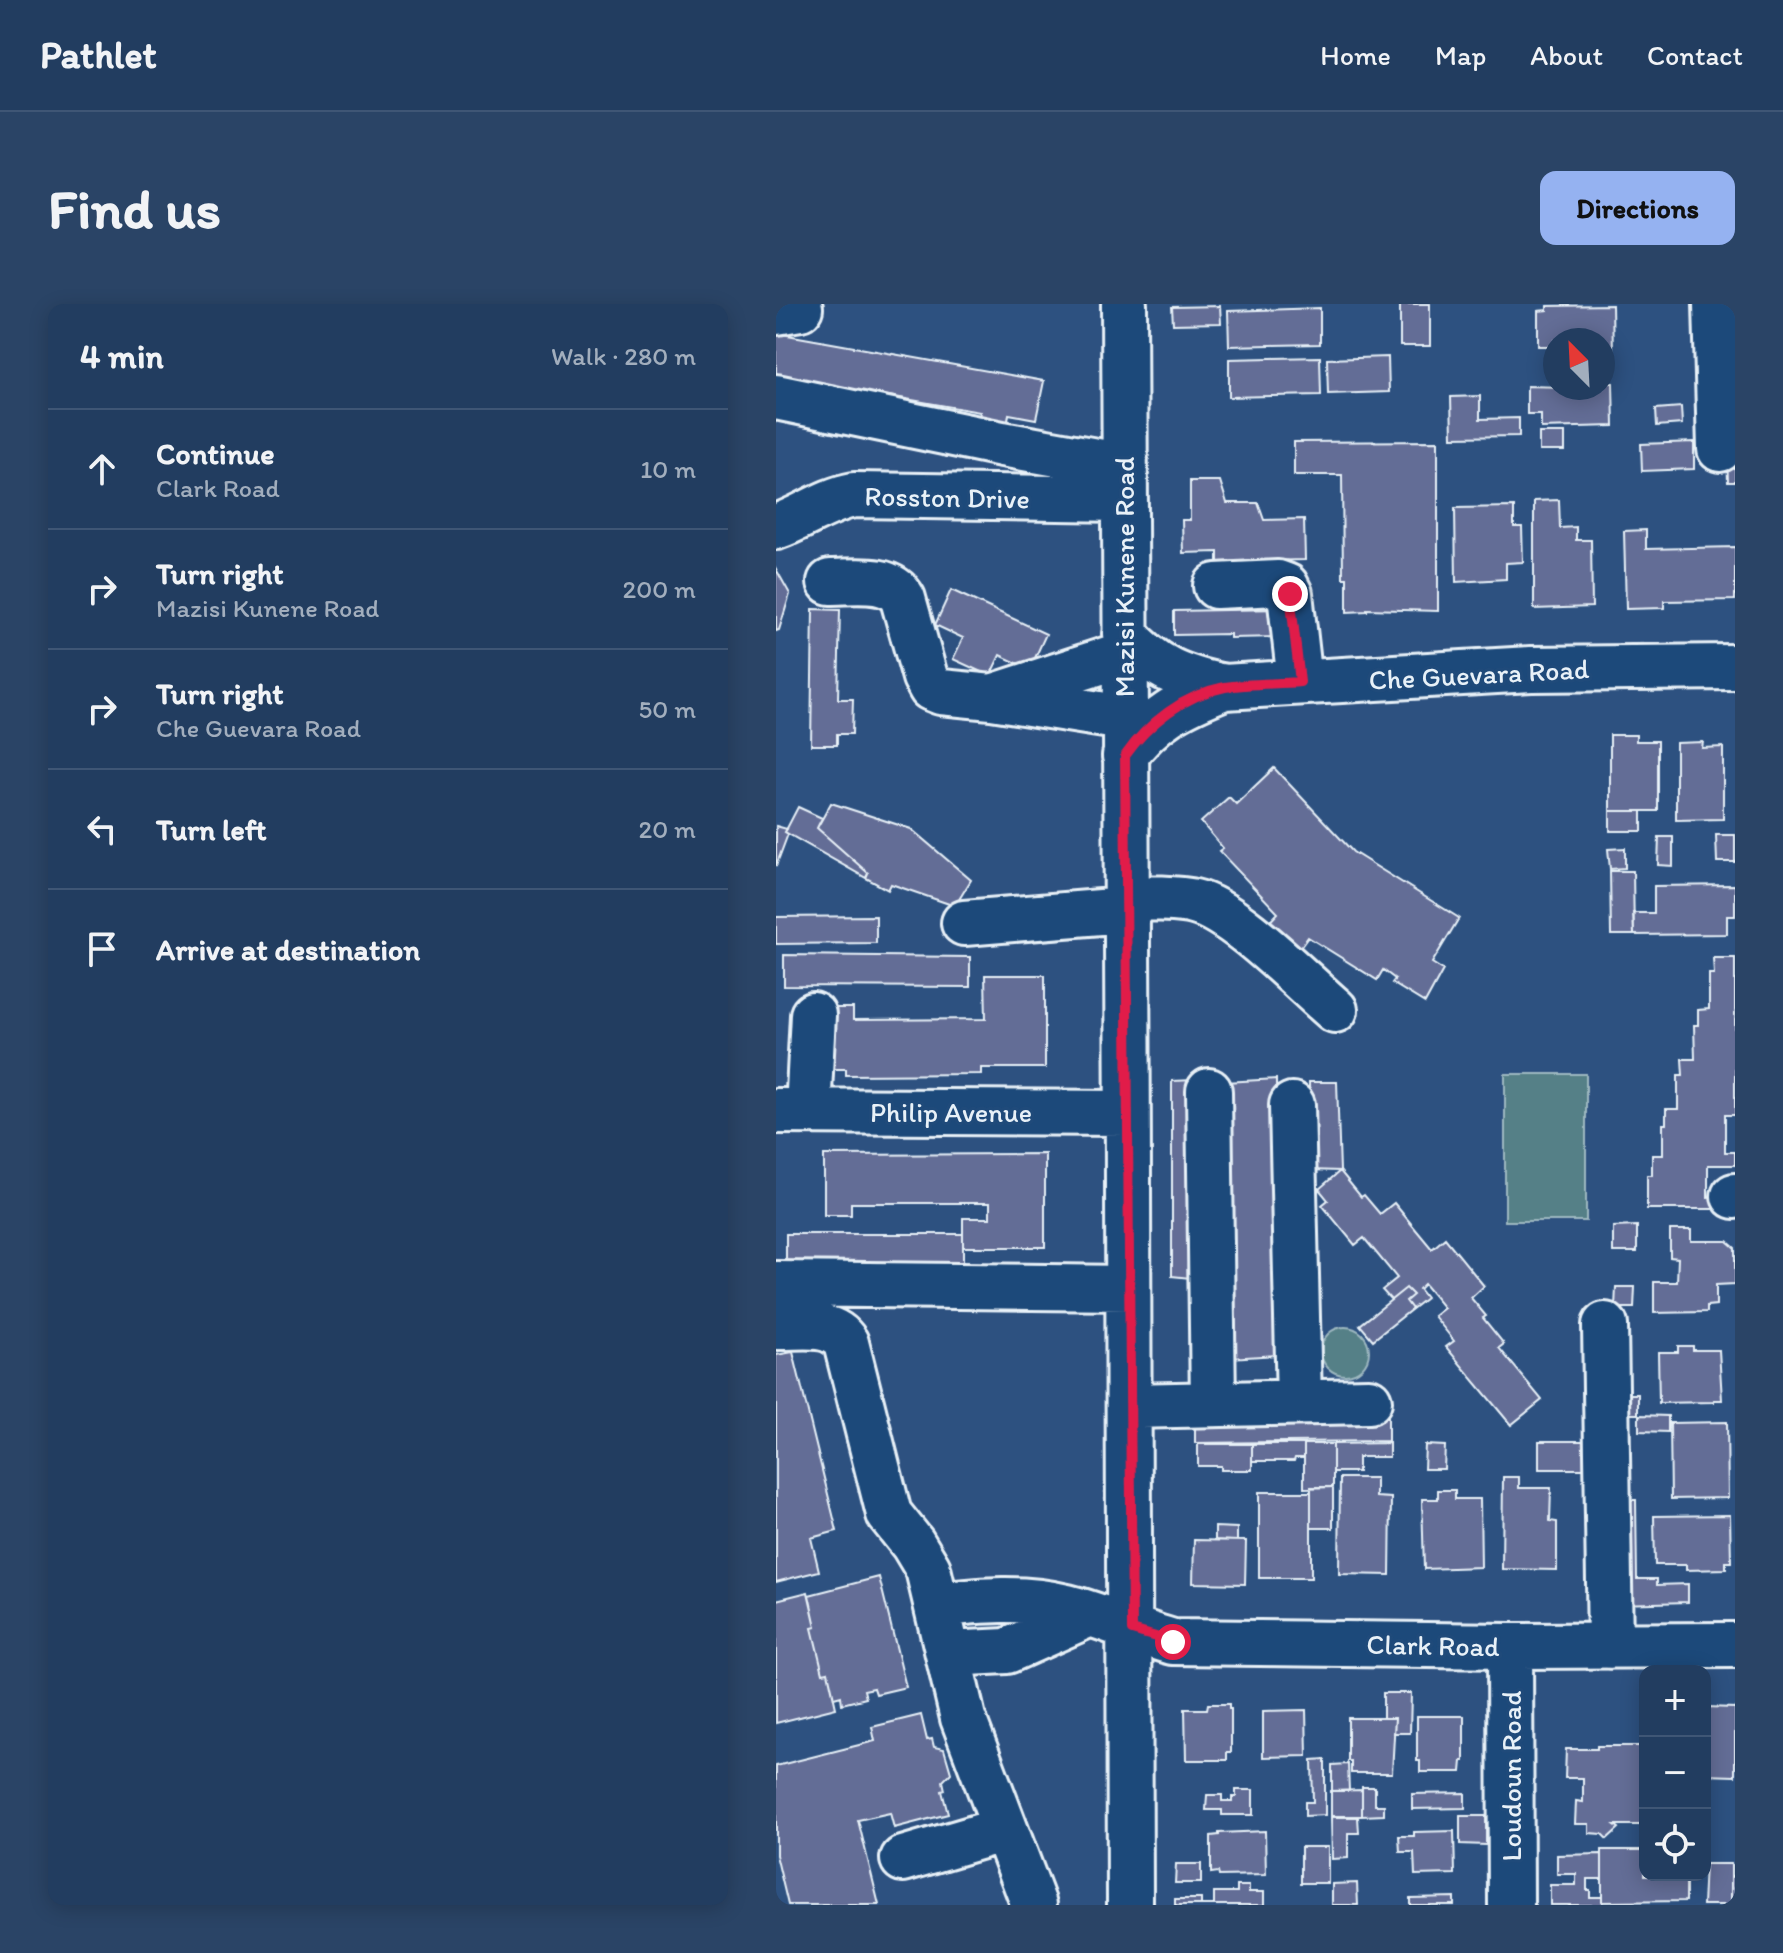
<!DOCTYPE html>
<meta charset="utf-8">
<style>
body{margin:0;font-family:Itim,sans-serif;background:#2a4466;color:#f1f3f6}
.controls{position:absolute;right:24px;bottom:24px;display:grid;overflow:hidden;border-radius:16px;box-shadow:0 4px 20px #0003}
.controls button{width:72px;height:72px;display:grid;place-items:center;padding:0;border:0;border-bottom:2px solid #3f5675;background:#223d60;color:#f1f3f6;font:40px sans-serif}
.compass{position:absolute;left:767px;top:24px;width:72px;height:72px;border-radius:50%;background:#223d60;box-shadow:0 4px 20px #0003;rotate:336deg}
.stop{position:absolute;width:24px;height:24px;margin:-18px;border:6px solid #e11d48;border-radius:50%;background:#fff}
.stop.end{background:#e11d48;border-color:#fff;box-shadow:0 2px 8px #0008}
.list{margin:0;padding:0;list-style:none}
h2{display:flex;justify-content:space-between;align-items:center;height:104px;margin:0;padding:0 32px;font-size:34px}
h2 small{font-size:26px;font-weight:400;color:#a2aebd}
.list li{display:grid;grid-template-columns:52px 1fr auto;gap:24px;align-items:center;box-sizing:border-box;height:120px;padding:0 32px;border-top:2px solid #3f5675}
.list b{display:block;font-size:30px;white-space:nowrap}
.list p{margin:0;font-size:26px;white-space:nowrap;color:#a2aebd}
.list em{font-size:26px;font-style:normal;color:#a2aebd}
.icon{flex:none;width:44px;height:44px;fill:none;stroke:currentColor;stroke-width:2;stroke-linecap:round;stroke-linejoin:round}
.map{position:relative;flex:none;width:959px;height:1601px;overflow:hidden;border-radius:16px}
header{display:flex;align-items:center;gap:48px;box-sizing:border-box;height:112px;padding:0 40px;background:#223d60;border-bottom:2px solid #3f5675}
header strong{font-size:38px}
nav{display:flex;gap:44px;margin-inline-start:auto;font-size:28px}
.intro{display:flex;align-items:center;justify-content:space-between;box-sizing:border-box;height:192px;padding:0 48px}
h1{margin:0;font-size:56px}
.button{padding:20px 36px;border-radius:16px;background:#95b2f1;color:#111;font-size:28px;font-weight:700}
main{display:flex;gap:48px;padding:0 48px}
aside{flex:1;background:#223d60;border-radius:16px;box-shadow:0 4px 20px #0003}
.map>svg:first-child{display:block}
</style>
<header>
<strong>Pathlet</strong>
<nav><a>Home</a><a>Map</a><a>About</a><a>Contact</a></nav>
</header>
<div class="intro"><h1>Find us</h1><a class="button">Directions</a></div>
<main>
<aside>
<h2>4 min<small>Walk · 280 m</small></h2>
<ul class="list">
<li><svg class="icon" aria-label="ahead" viewBox="0 0 24 24"><path d="M12 20V5M6 11l6-6 6 6"/></svg><div><b>Continue</b><p>Clark Road</p></div><em>10 m</em></li>
<li><svg class="icon" aria-label="right" viewBox="0 0 24 24"><path d="M7 20v-9h11M14 6l5 5-5 5"/></svg><div><b>Turn right</b><p>Mazisi Kunene Road</p></div><em>200 m</em></li>
<li><svg class="icon" aria-label="right" viewBox="0 0 24 24"><path d="M7 20v-9h11M14 6l5 5-5 5"/></svg><div><b>Turn right</b><p>Che Guevara Road</p></div><em>50 m</em></li>
<li><svg class="icon" aria-label="left" viewBox="0 0 24 24"><path d="M17 20v-9H6M10 6l-5 5 5 5"/></svg><div><b>Turn left</b></div><em>20 m</em></li>
<li><svg class="icon" aria-label="arrive" viewBox="0 0 24 24"><path d="M6 21V4h12l-3 4 3 4H6"/></svg><div><b>Arrive at destination</b></div></li>
</ul>
</aside>
<div class="map">
<svg width="959" height="1601" viewBox="0 0 959 1601">
<rect width="100%" height="100%" fill="#2d5180"/>
<filter id="ink" filterUnits="userSpaceOnUse"><feTurbulence type="fractalNoise" baseFrequency=".0125" numOctaves="2"/><feDisplacementMap in="SourceGraphic" scale="16" xChannelSelector="R" yChannelSelector="G"/><feConvolveMatrix kernelMatrix="1 2 1 2 8 2 1 2 1" color-interpolation-filters="sRGB"/></filter>
<g filter="url(#ink)">
<path fill="#558087" stroke="#9eb8c0" stroke-width="2" d="M 729,770 L 810,770 L 810,917 L 729,917 Z
M545 1047a24 24 0 1 1 48 0a24 24 0 1 1-48 0Z"/>
<path fill="#646d96" stroke="#e8f1f8" stroke-width="2" d="M 624,0 L 654,0 L 654,42 L 624,42 Z
M 836,1 L 837,48 L 827,48 L 827,36 L 779,36 L 779,49 L 772,49 L 772,42 L 762,42 L 762,7 L 771,6 L 771,2 Z
M 444,2 L 445,19 L 397,20 L 396,3 Z
M 544,4 L 544,40 L 453,42 L 452,7 Z
M 0,29 L 268,77 L 260,115 L 233,110 L 230,130 L 201,124 L 204,108 L 0,72 Z
M 544,53 L 545,91 L 453,93 L 453,55 Z
M 612,53 L 613,88 L 552,90 L 551,55 Z
M 827,79 L 837,79 L 838,122 L 765,124 L 765,110 L 751,110 L 751,82 L 827,84 Z
M 704,92 L 704,115 L 743,114 L 743,132 L 676,133 L 675,93 Z
M 905,103 L 906,120 L 881,122 L 880,105 Z
M 763,129 L 789,129 L 789,147 L 763,147 Z
M 662,137 L 662,307 L 591,305 L 591,307 L 571,308 L 571,274 L 567,274 L 566,171 L 518,171 L 518,138 Z
M 918,138 L 918,165 L 866,167 L 865,140 Z
M 951,152 L 959,152 L 959,178 L 952,178 Z
M 414,177 L 444,177 L 451,199 L 482,199 L 488,216 L 528,215 L 529,256 L 442,258 L 442,248 L 407,249 L 406,216 L 414,216 Z
M 783,196 L 784,224 L 800,223 L 800,236 L 815,236 L 816,303 L 758,305 L 758,197 Z
M 738,203 L 738,223 L 746,223 L 747,258 L 730,259 L 730,275 L 680,278 L 679,204 Z
M 870,226 L 870,245 L 959,243 L 959,296 L 888,297 L 888,304 L 850,305 L 848,227 Z
M 0,265 L 14,290 L 3,326 L 0,327 Z
M 175,286 L 270,330 L 254,365 L 224,351 L 214,372 L 177,355 L 187,334 L 159,321 Z
M 37,305 L 64,306 L 62,395 L 77,395 L 76,430 L 61,430 L 61,441 L 35,441 Z
M 506,305 L 506,333 L 454,334 L 454,330 L 398,331 L 398,307 Z
M 834,431 L 860,431 L 860,437 L 882,437 L 882,507 L 834,507 Z
M 927,438 L 926,444 L 947,443 L 947,515 L 900,516 L 900,439 Z
M 498,464 L 577,548 L 683,614 L 656,659 L 667,666 L 649,699 L 616,679 L 619,675 L 607,666 L 601,676 L 532,633 L 518,652 L 486,626 L 502,609 L 443,547 L 447,544 L 425,518 L 453,493 L 460,500 Z
M 55,499 L 135,525 L 195,576 L 179,602 L 115,580 L 112,586 L 90,574 L 92,569 L 41,524 Z
M 22,503 L 46,514 L 41,524 L 92,569 L 90,574 L 9,528 Z
M 834,507 L 866,507 L 866,527 L 834,527 Z
M 0,522 L 11,525 L 9,528 L 12,530 L 0,562 Z
M 940,531 L 959,531 L 959,558 L 941,558 Z
M 883,533 L 897,533 L 897,562 L 882,561 Z
M 849,544 L 849,564 L 834,565 L 832,545 Z
M 834,567 L 857,567 L 858,631 L 835,631 Z
M 959,581 L 959,612 L 951,612 L 951,630 L 858,631 L 857,609 L 878,609 L 878,582 Z
M 100,612 L 100,639 L 0,640 L 0,613 Z
M 8,651 L 194,653 L 194,683 L 8,682 Z
M 937,654 L 959,654 L 959,811 L 949,811 L 949,848 L 959,848 L 959,861 L 932,861 L 932,894 L 947,893 L 947,905 L 871,905 L 871,871 L 876,871 L 876,851 L 887,851 L 887,820 L 890,820 L 890,805 L 902,805 L 902,771 L 907,771 L 906,755 L 919,755 L 918,721 L 922,721 L 922,706 L 933,705 L 933,670 L 938,670 Z
M 209,671 L 269,671 L 269,764 L 205,764 L 205,770 L 70,771 L 70,765 L 51,765 L 50,704 L 77,704 L 77,716 L 210,715 Z
M 500,775 L 501,1051 L 454,1054 L 450,778 Z
M 418,776 L 414,974 L 396,972 L 396,777 Z
M 533,778 L 561,778 L 564,867 L 534,866 Z
M 269,850 L 269,943 L 187,943 L 187,914 L 214,914 L 214,899 L 75,899 L 75,911 L 48,911 L 48,851 Z
M 564,867 L 585,893 L 588,891 L 604,910 L 618,899 L 656,945 L 669,934 L 708,982 L 695,994 L 710,1012 L 707,1014 L 728,1040 L 723,1044 L 766,1096 L 735,1121 L 670,1043 L 678,1037 L 658,1012 L 668,1004 L 648,980 L 643,985 L 650,994 L 636,1005 L 630,997 L 637,991 L 630,984 L 615,996 L 606,986 L 621,974 L 588,934 L 579,941 L 546,901 L 552,896 L 543,885 Z
M 861,922 L 861,948 L 837,948 L 837,923 Z
M 894,926 L 915,926 L 915,937 L 951,937 L 959,944 L 959,980 L 940,981 L 940,1001 L 931,1002 L 931,1008 L 878,1009 L 878,978 L 901,978 L 902,954 L 894,953 Z
M 10,930 L 187,930 L 187,961 L 10,962 Z
M 840,983 L 859,983 L 858,1004 L 839,1004 Z
M 630,984 L 637,991 L 630,997 L 636,1005 L 597,1036 L 584,1021 Z
M 902,1042 L 917,1042 L 917,1046 L 943,1046 L 946,1096 L 938,1096 L 938,1098 L 883,1099 L 882,1048 L 902,1048 Z
M 17,1048 L 61,1227 L 35,1234 L 43,1267 L 0,1278 L 0,1051 Z
M 837,1090 L 862,1090 L 862,1110 L 837,1110 Z
M 863,1111 L 892,1112 L 892,1128 L 863,1127 Z
M 612,1112 L 612,1137 L 419,1139 L 419,1115 Z
M 951,1118 L 952,1194 L 895,1195 L 894,1119 Z
M 763,1137 L 818,1137 L 818,1165 L 763,1165 Z
M 613,1139 L 613,1153 L 582,1153 L 582,1168 L 557,1168 L 557,1140 Z
M 422,1140 L 476,1140 L 476,1166 L 445,1166 L 445,1162 L 422,1162 Z
M 476,1140 L 528,1140 L 528,1154 L 519,1154 L 518,1157 L 476,1157 Z
M 528,1140 L 557,1140 L 557,1183 L 528,1184 Z
M 649,1141 L 669,1142 L 668,1165 L 648,1165 Z
M 727,1173 L 743,1173 L 743,1184 L 775,1184 L 774,1217 L 781,1218 L 781,1266 L 726,1265 Z
M 564,1174 L 600,1174 L 600,1193 L 615,1194 L 614,1271 L 563,1270 Z
M 535,1183 L 557,1183 L 557,1224 L 535,1224 Z
M 662,1186 L 679,1186 L 679,1195 L 704,1195 L 705,1263 L 648,1265 L 646,1195 L 662,1195 Z
M 483,1188 L 535,1188 L 535,1274 L 483,1274 Z
M 840,1196 L 860,1196 L 861,1275 L 881,1275 L 881,1281 L 912,1280 L 912,1298 L 842,1300 Z
M 954,1211 L 955,1258 L 950,1258 L 950,1265 L 910,1266 L 910,1261 L 879,1261 L 878,1212 Z
M 439,1223 L 461,1224 L 461,1237 L 439,1236 Z
M 418,1236 L 470,1237 L 469,1280 L 417,1279 Z
M 103,1273 L 130,1383 L 100,1390 L 98,1384 L 88,1386 L 90,1394 L 66,1400 L 65,1392 L 58,1394 L 52,1368 L 47,1369 L 36,1324 L 40,1323 L 33,1291 Z
M 32,1288 L 40,1323 L 36,1324 L 47,1369 L 52,1368 L 60,1404 L 0,1419 L 0,1296 Z
M 607,1389 L 635,1389 L 634,1429 L 618,1429 L 619,1414 L 607,1414 Z
M 432,1400 L 453,1400 L 453,1405 L 455,1405 L 455,1448 L 451,1448 L 451,1456 L 410,1456 L 409,1405 L 431,1405 Z
M 930,1403 L 959,1404 L 959,1472 L 929,1471 Z
M 530,1406 L 531,1452 L 487,1453 L 487,1407 Z
M 145,1411 L 151,1436 L 156,1435 L 158,1443 L 168,1445 L 175,1469 L 167,1477 L 169,1486 L 166,1487 L 172,1510 L 118,1524 L 114,1509 L 82,1516 L 103,1601 L 12,1601 L 0,1551 L 0,1462 L 99,1437 L 96,1423 Z
M 641,1412 L 688,1412 L 688,1457 L 686,1457 L 685,1468 L 644,1468 L 644,1457 L 641,1457 Z
M 572,1414 L 619,1414 L 616,1469 L 575,1469 L 575,1457 L 572,1457 Z
M 821,1442 L 869,1442 L 869,1521 L 839,1521 L 843,1524 L 831,1535 L 826,1530 L 813,1529 L 813,1520 L 799,1520 L 800,1497 L 807,1498 L 807,1474 L 789,1474 L 790,1445 L 821,1445 Z
M 549,1455 L 549,1511 L 529,1512 L 529,1498 L 537,1498 L 536,1456 Z
M 572,1460 L 573,1487 L 556,1487 L 556,1461 Z
M 586,1483 L 599,1483 L 599,1501 L 608,1501 L 608,1511 L 586,1512 Z
M 460,1486 L 477,1486 L 477,1511 L 446,1511 L 446,1506 L 430,1506 L 431,1491 L 446,1491 L 446,1497 L 456,1497 L 456,1493 L 460,1493 Z
M 586,1486 L 586,1512 L 555,1512 L 555,1487 Z
M 689,1489 L 689,1504 L 636,1505 L 636,1490 Z
M 684,1512 L 710,1512 L 710,1541 L 684,1540 Z
M 555,1513 L 582,1513 L 583,1529 L 572,1529 L 572,1554 L 556,1555 Z
M 489,1527 L 490,1571 L 443,1572 L 442,1568 L 435,1569 L 435,1532 L 443,1531 L 443,1529 Z
M 678,1527 L 679,1570 L 639,1571 L 638,1548 L 624,1548 L 623,1532 L 638,1532 L 638,1528 Z
M 525,1543 L 552,1543 L 552,1579 L 525,1579 Z
M 826,1546 L 869,1546 L 869,1571 L 910,1571 L 910,1597 L 826,1598 Z
M 826,1550 L 826,1575 L 811,1575 L 811,1586 L 814,1586 L 814,1593 L 826,1593 L 826,1601 L 774,1601 L 774,1581 L 800,1581 L 800,1570 L 781,1570 L 781,1551 Z
M 400,1560 L 425,1560 L 425,1579 L 399,1579 Z
M 929,1560 L 955,1560 L 955,1601 L 927,1601 Z
M 955,1572 L 959,1572 L 959,1601 L 955,1601 Z
M 581,1579 L 582,1601 L 556,1601 L 556,1580 Z
M 461,1582 L 473,1582 L 473,1588 L 488,1588 L 488,1601 L 399,1601 L 399,1595 L 425,1595 L 425,1601 L 438,1601 L 438,1588 L 461,1588 Z
M 678,1593 L 678,1601 L 634,1601 L 634,1594 Z"/>
<g fill="none" stroke-linecap="round" stroke-linejoin="round">
<defs>
<path id="minor" d="M 348,0 C 347,534 357,1067 354,1601
M 940,0 L 944,145
M 0,8 L 24,4
M 0,93 L 226,140 L 348,162
M 0,223 C 27,214 50,196 78,191 L 348,195
M 54,278 C 78,278 114,271 127,295 L 149,373 L 155,384 L 165,388 L 216,393
M 440,282 L 502,279 L 510,282 L 514,290 L 524,378
M 349,330 C 378,364 405,374 448,383 L 755,365 L 959,363
M 348,350 L 216,393 L 348,414
M 349,452 C 376,414 405,400 448,383
M 350,594 C 371,595 397,593 418,598 C 458,607 525,677 559,706
M 188,619 L 350,606
M 433,787 L 437,1100
M 516,801 L 523,1098
M 0,807 L 351,809
M 32,807 L 37,711
M 958,892 L 959,892
M 0,980 L 352,984
M 829,1021 L 834,1342
M 0,1023 C 24,1024 56,1016 70,1039 L 113,1210 L 137,1240 L 152,1265 L 187,1414 L 258,1601
M 353,1102 L 593,1097
M 161,1301 C 204,1296 248,1292 291,1303 C 327,1312 361,1328 397,1338 L 734,1342 L 959,1341
M 734,1342 L 735,1601
M 172,1350 L 231,1347 L 312,1311
M 127,1555 L 229,1525"/>
</defs>
<use href="#minor" stroke="#e8f1f8" stroke-width="50"/>
<use href="#minor" stroke="#1f4a7a" stroke-width="44"/>
</g>
</g>
<g fill="none" stroke-linecap="round" stroke-linejoin="round" filter="url(#ink)">
<path stroke="#e11d48" stroke-width="10" d="M 397,1338 L 356,1326 L 349,452 C 372,419 408,391 449,383 C 473,379 500,380 524,378 L 514,290"/>
</g>
<g text-anchor="middle" dominant-baseline="central" stroke-width="7" stroke-linejoin="round" paint-order="stroke">
<g font-size="28" fill="#e8f1f8" stroke="#1f4a7a">
<text transform="translate(171 193) rotate(1)">Rosston Drive</text>
<text transform="translate(348 273) rotate(-90)">Mazisi Kunene Road</text>
<text transform="translate(703 370) rotate(-3)">Che Guevara Road</text>
<text x="175" y="808">Philip Avenue</text>
<text transform="translate(657 1341) rotate(1)">Clark Road</text>
<text transform="translate(735 1472) rotate(-90)">Loudoun Road</text>
</g>
</g>
</svg>
<div class="controls">
<button>+</button>
<button>−</button>
<button><svg class="icon" aria-label="locate" viewBox="0 0 24 24"><circle cx="12" cy="12" r="6"/><path d="M12 2v4M12 18v4M2 12h4M18 12h4"/></svg></button>
</div>
<svg class="compass" viewBox="-18 -18 36 36"><path d="M0-13l5 13h-10z" fill="#e53935"/><path d="M0 13l5-13h-10z" fill="#a2aebd"/></svg>
<div class="stop" style="left:397px;top:1338px"></div>
<div class="stop end" style="left:514px;top:290px"></div>
</div>
</main>
